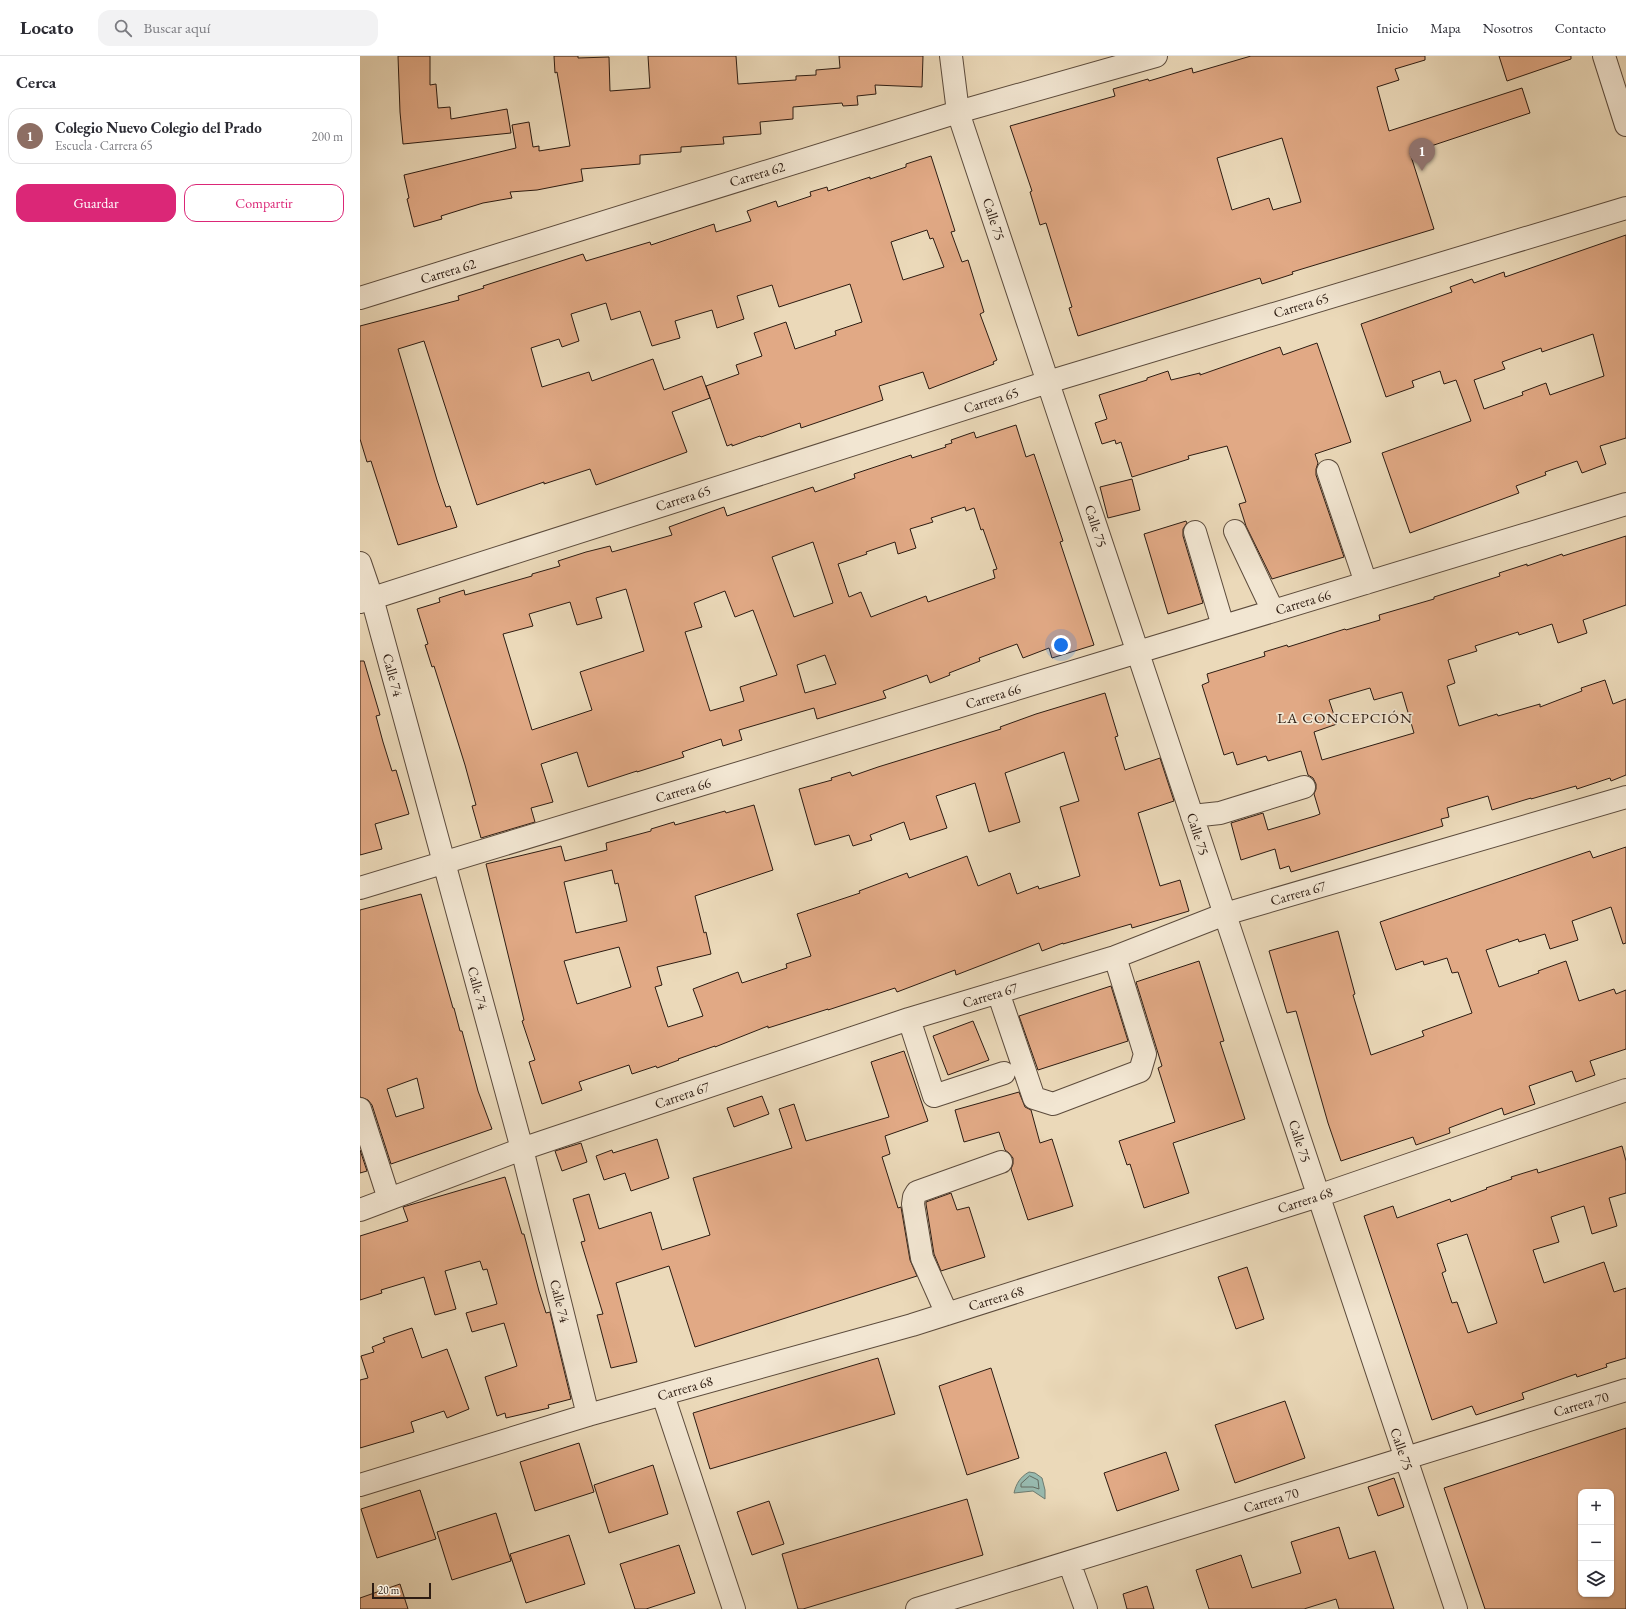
<!DOCTYPE html>
<html lang="es">
<meta charset="utf-8">
<style>
body{margin:0;font-family:"EB Garamond",serif;background:#f2f2f3;color:#2b2b33}
.controls{position:absolute;right:12px;bottom:12px;display:grid;overflow:hidden;border-radius:8px;box-shadow:0 1px 3px #0004}
.controls button{width:36px;height:36px;display:grid;place-items:center;padding:0;border:0;border-bottom:1px solid #e1e1e2;background:#fff;color:#2b2b33;font:20px sans-serif}
.scale{position:absolute;left:12px;bottom:10px;width:59px;box-sizing:border-box;padding-left:4px;border:2px solid #2d1c12;border-top:0;font-size:11px;line-height:14px;white-space:nowrap;color:#2d1c12;-webkit-text-stroke:3px #f2e6d2;paint-order:stroke}
.you{position:absolute;left:701px;top:589px;width:14px;height:14px;margin:-10px;border:3px solid #fff;border-radius:50%;background:#1a73e8;box-shadow:0 0 0 6px #1a73e833}
.badge{display:grid;place-items:center;width:26px;height:26px;border-radius:50%;background:#db2777;color:#fff;font-size:13px;font-weight:700}
.pin{position:absolute;translate:-50% -33px;filter:drop-shadow(0 1px 2px #0008)}
.pin::after{content:'';position:absolute;top:21px;width:14px;height:12px;background:inherit;clip-path:polygon(0 0,100% 0,50% 100%)}
.list{margin:0;padding:0;list-style:none}
h2{display:flex;justify-content:space-between;align-items:center;height:52px;margin:0;padding:0 16px;font-size:17px}
h2 small{font-size:13px;font-weight:400;color:#7c7c81}
.list li{display:grid;grid-template-columns:26px 1fr auto;gap:12px;align-items:center;box-sizing:border-box;height:56px;margin:0 8px 8px;padding:0 8px;border:1px solid #e1e1e2;border-radius:12px}
.list b{display:block;font-size:15px;white-space:nowrap}
.list p{margin:0;font-size:13px;white-space:nowrap;color:#7c7c81}
.list em{font-size:13px;font-style:normal;color:#7c7c81}
.actions{display:flex;gap:8px;padding:12px 16px}
.actions a{flex:1;padding:9px 0;border:1px solid #db2777;border-radius:12px;text-align:center;font-size:14px;color:#db2777}
.actions .main{background:#db2777;color:#fff}
.icon{flex:none;width:22px;height:22px;fill:none;stroke:currentColor;stroke-width:2;stroke-linecap:round;stroke-linejoin:round}
.map{position:relative;flex:none;width:1266px;height:1553px;overflow:hidden}
header{display:flex;align-items:center;gap:24px;box-sizing:border-box;height:56px;padding:0 20px;background:#fff;border-bottom:1px solid #e1e1e2}
header strong{font-size:19px}
nav{display:flex;gap:22px;margin-inline-start:auto;font-size:14px}
.search{width:280px;height:36px;background:#f2f2f3;display:flex;align-items:center;gap:10px;box-sizing:border-box;padding:0 14px;border-radius:12px;color:#7c7c81;font-size:15px}
main{display:flex}
aside{flex:1;background:#fff}
.map>svg:first-child{display:block}
</style>
<header>
<strong>Locato</strong>
<div class="search"><svg class="icon" aria-label="search" viewBox="0 0 24 24"><circle cx="10" cy="10" r="6"/><path d="M15 15l6 6"/></svg>Buscar aquí</div>
<nav><a>Inicio</a><a>Mapa</a><a>Nosotros</a><a>Contacto</a></nav>
</header>
<main>
<aside>
<h2>Cerca<small></small></h2>
<ul class="list">
<li><span class="badge" style="background:#8d6e63">1</span><div><b>Colegio Nuevo Colegio del Prado</b><p>Escuela · Carrera 65</p></div><em>200 m</em></li>
</ul>
<div class="actions"><a class="main">Guardar</a><a>Compartir</a></div>
</aside>
<div class="map">
<svg width="1266" height="1553" viewBox="0 0 1266 1553">
<rect width="100%" height="100%" fill="#ebd9b9"/>
<filter id="stains"><feTurbulence type="fractalNoise" baseFrequency=".005" numOctaves="4"/><feColorMatrix values="0 0 0 0 .2 0 0 0 0 .09 0 0 0 0 .02 0 0 0 .5 -.17"/></filter>
<radialGradient id="worn" r=".72"><stop offset=".6" stop-color="#630" stop-opacity="0"/><stop offset="1" stop-color="#630" stop-opacity=".3"/></radialGradient>
<path fill="#98baaf" stroke="#6d7b70" d="M 669,1416 L 675,1417 L 682,1422 L 685,1434 L 685,1443 L 673,1435 L 654,1437 C 656,1428 660,1421 669,1416 Z"/>
<g fill="none" stroke-linecap="round" stroke-linejoin="round">
<path stroke="#626b60" stroke-width="1" d="M 670,1420 L 678,1424 L 679,1433 L 673,1431 L 661,1431 L 661,1428 Z"/>
</g>
<path fill="#e1a985" stroke="#2d1c12" fill-rule="evenodd" d="M 38,0 L 70,0 L 70,29 L 76,28 L 78,52 L 90,51 L 91,63 L 147,53 L 151,77 L 43,88 L 40,56 Z
M 194,0 L 218,0 L 218,2 L 249,1 L 250,35 L 290,32 L 288,0 L 376,0 L 378,28 L 436,24 L 436,20 L 456,19 L 456,14 L 480,12 L 479,0 L 563,0 L 562,31 L 515,29 L 516,38 L 497,40 L 498,49 L 483,50 L 482,47 L 433,51 L 433,63 L 400,66 L 401,78 L 363,81 L 364,88 L 321,91 L 321,96 L 280,99 L 280,108 L 221,113 L 223,125 L 177,134 L 150,136 L 152,142 L 123,147 L 81,160 L 82,163 L 54,171 L 47,143 L 49,142 L 44,119 L 156,92 L 152,69 L 169,66 L 173,91 L 179,90 L 179,95 L 210,90 L 197,16 L 195,17 Z
M 891,0 L 1065,0 L 1065,4 L 1035,13 L 1039,24 L 1017,31 L 1029,75 L 1162,32 L 1170,57 L 1050,97 L 1074,173 L 932,216 L 933,218 L 902,228 L 900,222 L 718,280 L 709,252 L 712,251 L 686,167 L 680,169 L 670,136 L 672,135 L 650,70 L 755,40 L 753,33 L 788,23 L 789,25 L 832,12 L 833,17 ZM 922,82 L 941,146 L 913,154 L 909,142 L 872,154 L 857,102 Z
M 1139,0 L 1211,0 L 1211,3 L 1147,25 Z
M 571,100 L 595,175 L 591,176 L 602,206 L 608,204 L 624,256 L 620,258 L 637,304 L 633,306 L 634,308 L 569,333 L 563,316 L 519,330 L 523,344 L 441,372 L 440,367 L 401,381 L 400,380 L 372,390 L 372,388 L 367,390 L 346,330 L 379,318 L 376,309 L 402,300 L 394,277 L 426,266 L 435,293 L 476,279 L 475,275 L 502,266 L 490,228 L 419,251 L 412,229 L 377,240 L 384,263 L 357,272 L 352,254 L 315,265 L 320,282 L 292,290 L 280,255 L 251,264 L 246,247 L 211,258 L 219,285 L 202,291 L 199,283 L 171,292 L 182,331 L 229,316 L 232,325 L 293,303 L 304,334 L 342,320 L 350,342 L 312,356 L 327,396 L 236,429 L 230,413 L 184,428 L 184,426 L 117,449 L 64,285 L 38,293 L 77,424 L 86,451 L 90,450 L 97,471 L 38,489 L 11,405 L 7,406 L 0,383 L 0,270 L 99,244 L 98,240 L 124,232 L 123,230 L 223,198 L 226,205 L 290,186 L 291,189 L 354,168 L 356,176 L 391,165 L 387,155 L 416,145 L 418,151 L 451,140 L 450,136 L 467,131 L 468,135 L 510,121 L 510,123 L 546,111 L 546,108 ZM 567,174 L 570,183 L 573,182 L 584,211 L 543,224 L 531,186 Z
M 1266,179 L 1266,382 L 1240,390 L 1246,408 L 1222,417 L 1217,405 L 1185,416 L 1186,419 L 1156,430 L 1159,437 L 1050,477 L 1022,397 L 1111,365 L 1096,324 L 1084,328 L 1080,315 L 1052,325 L 1054,331 L 1026,341 L 1001,268 L 1092,236 L 1090,231 L 1112,223 L 1114,227 L 1144,216 L 1145,221 ZM 1233,278 L 1244,320 L 1190,339 L 1186,327 L 1162,336 L 1163,339 L 1124,353 L 1114,324 L 1145,313 L 1142,306 L 1181,292 L 1182,296 Z
M 957,287 L 991,386 L 955,398 L 958,407 L 956,413 L 956,419 L 984,501 L 912,523 L 886,470 L 879,448 L 886,446 L 867,390 L 828,400 L 829,403 L 772,421 L 761,386 L 756,388 L 755,384 L 742,388 L 735,367 L 747,363 L 739,339 L 787,324 L 787,322 L 808,315 L 811,324 L 840,317 L 840,319 L 920,291 L 923,299 Z
M 656,369 L 666,401 L 674,398 L 703,485 L 700,486 L 734,589 L 692,602 L 689,592 L 663,602 L 657,588 L 619,602 L 620,605 L 589,617 L 590,619 L 570,627 L 567,619 L 523,635 L 526,642 L 457,663 L 454,652 L 379,674 L 382,684 L 363,690 L 361,683 L 322,696 L 324,701 L 277,716 L 277,715 L 228,731 L 217,696 L 181,708 L 193,746 L 171,752 L 175,766 L 121,782 L 112,750 L 116,749 L 105,709 L 80,629 L 74,610 L 72,611 L 65,589 L 68,588 L 57,553 L 80,546 L 79,542 L 104,534 L 105,539 L 172,520 L 172,518 L 200,510 L 198,505 L 226,496 L 250,490 L 252,496 L 312,479 L 309,471 L 364,451 L 367,460 L 453,431 L 455,436 L 495,422 L 494,418 L 551,399 L 552,402 L 586,391 L 585,389 L 592,387 L 591,384 L 614,376 L 616,382 ZM 605,451 L 606,455 L 614,452 L 621,474 L 623,473 L 637,513 L 633,514 L 635,522 L 568,546 L 566,540 L 511,561 L 501,536 L 489,541 L 478,508 L 507,498 L 506,496 L 535,486 L 538,498 L 556,492 L 550,473 L 573,466 L 571,462 ZM 453,486 L 473,547 L 434,561 L 412,501 ZM 266,533 L 284,595 L 220,616 L 232,654 L 172,674 L 143,578 L 173,570 L 169,558 L 210,546 L 217,569 L 242,562 L 236,542 ZM 365,535 L 375,561 L 393,554 L 417,619 L 380,631 L 384,645 L 350,655 L 325,576 L 342,571 L 334,547 ZM 465,599 L 476,628 L 445,637 L 437,609 Z
M 772,423 L 780,454 L 748,462 L 740,431 Z
M 826,465 L 827,467 L 823,473 L 823,480 L 843,547 L 808,558 L 784,478 Z
M 1266,480 L 1266,549 L 1223,564 L 1227,577 L 1198,587 L 1192,568 L 1159,579 L 1158,576 L 1115,590 L 1117,595 L 1088,604 L 1095,627 L 1087,630 L 1099,670 L 1137,658 L 1138,660 L 1180,648 L 1180,651 L 1222,635 L 1221,632 L 1245,624 L 1253,648 L 1266,643 L 1266,719 L 1251,725 L 1250,722 L 1217,733 L 1216,730 L 1171,743 L 1171,742 L 1132,754 L 1128,740 L 1087,752 L 1089,761 L 1081,763 L 1083,770 L 931,816 L 929,810 L 920,813 L 915,793 L 881,804 L 871,767 L 903,757 L 908,774 L 955,760 L 960,758 L 954,738 L 956,733 L 956,728 L 953,722 L 948,719 L 941,695 L 908,705 L 906,700 L 877,709 L 873,696 L 864,699 L 842,629 L 849,626 L 847,618 L 905,600 L 904,596 L 927,589 L 928,591 L 985,573 L 986,574 L 1020,564 L 1019,559 L 1074,543 L 1074,541 L 1140,520 L 1139,517 L 1167,508 L 1167,510 L 1202,498 L 1203,500 ZM 1010,632 L 1014,644 L 1042,636 L 1054,677 L 962,704 L 954,676 L 977,668 L 969,644 Z
M 0,605 L 4,605 L 20,659 L 16,660 L 23,686 L 32,715 L 36,714 L 49,758 L 15,768 L 22,793 L 0,799 Z
M 745,637 L 758,680 L 755,681 L 765,714 L 800,702 L 814,745 L 778,757 L 800,830 L 820,824 L 829,855 L 772,872 L 771,868 L 703,888 L 703,887 L 682,895 L 679,887 L 596,919 L 595,914 L 537,936 L 535,932 L 468,954 L 468,953 L 408,972 L 408,970 L 355,991 L 355,990 L 318,1003 L 319,1004 L 297,1012 L 296,1010 L 272,1018 L 269,1009 L 219,1026 L 222,1034 L 182,1048 L 169,1006 L 175,1004 L 162,965 L 164,964 L 126,808 L 201,790 L 205,805 L 247,794 L 246,787 L 291,775 L 291,773 L 314,766 L 315,769 L 365,755 L 366,757 L 394,749 L 413,814 L 335,840 L 344,877 L 346,876 L 351,898 L 297,911 L 302,929 L 295,931 L 308,971 L 343,960 L 333,933 L 378,916 L 382,927 L 427,912 L 426,908 L 451,900 L 437,858 L 500,837 L 499,835 L 547,817 L 549,822 L 607,800 L 618,830 L 650,817 L 657,838 L 678,830 L 679,833 L 720,820 L 700,751 L 719,745 L 704,696 L 645,717 L 660,766 L 629,776 L 615,727 L 576,740 L 587,772 L 550,784 L 544,766 L 510,779 L 512,784 L 493,790 L 489,779 L 455,789 L 439,733 L 472,724 L 471,722 L 490,716 L 492,720 L 518,711 L 641,673 L 640,671 L 676,658 ZM 252,814 L 255,828 L 258,827 L 267,865 L 216,877 L 204,826 ZM 259,891 L 271,931 L 217,948 L 204,905 Z
M 1266,791 L 1266,887 L 1263,888 L 1251,851 L 1212,865 L 1218,884 L 1190,893 L 1185,878 L 1159,886 L 1158,883 L 1126,894 L 1139,931 L 1179,917 L 1178,915 L 1206,905 L 1219,945 L 1254,933 L 1256,938 L 1266,934 L 1266,993 L 1230,1005 L 1235,1019 L 1216,1026 L 1212,1015 L 1169,1030 L 1175,1048 L 1144,1059 L 1142,1052 L 1089,1072 L 1090,1077 L 1056,1089 L 1053,1081 L 981,1105 L 968,1067 L 936,955 L 927,957 L 909,895 L 978,875 L 995,938 L 993,939 L 1011,999 L 1064,980 L 1062,975 L 1112,957 L 1098,916 L 1092,917 L 1087,902 L 1064,909 L 1063,905 L 1036,914 L 1020,866 L 1230,795 L 1233,802 Z
M 61,838 L 93,952 L 94,952 L 100,975 L 102,975 L 118,1035 L 132,1073 L 31,1108 L 12,1049 L 8,1044 L 0,1041 L 0,854 ZM 57,1022 L 64,1052 L 36,1061 L 27,1033 Z
M 839,905 L 864,985 L 860,986 L 885,1063 L 813,1087 L 829,1137 L 784,1152 L 770,1108 L 767,1109 L 759,1085 L 815,1066 L 798,1012 L 802,1010 L 776,926 Z
M 751,930 L 768,985 L 678,1014 L 659,960 Z
M 613,965 L 629,1004 L 588,1019 L 573,980 Z
M 544,995 L 568,1065 L 525,1080 L 530,1098 L 522,1101 L 538,1152 L 541,1151 L 550,1204 L 557,1220 L 335,1291 L 309,1210 L 256,1227 L 277,1306 L 251,1312 L 237,1259 L 243,1258 L 221,1186 L 225,1185 L 213,1143 L 229,1138 L 239,1173 L 291,1156 L 302,1194 L 350,1179 L 333,1122 L 432,1092 L 419,1053 L 434,1048 L 446,1085 L 529,1061 L 511,1006 Z
M 659,1036 L 665,1051 L 671,1054 L 680,1087 L 692,1083 L 713,1150 L 668,1164 L 651,1113 L 653,1108 L 653,1102 L 649,1097 L 645,1094 L 639,1076 L 604,1086 L 595,1054 Z
M 402,1040 L 409,1058 L 374,1071 L 367,1052 Z
M 297,1083 L 309,1122 L 271,1135 L 265,1117 L 244,1124 L 236,1100 L 252,1094 L 253,1097 Z
M 221,1087 L 227,1106 L 202,1115 L 195,1095 Z
M 1262,1090 L 1266,1105 L 1266,1137 L 1249,1142 L 1257,1170 L 1232,1178 L 1224,1150 L 1191,1161 L 1199,1186 L 1173,1194 L 1184,1227 L 1244,1206 L 1254,1236 L 1266,1232 L 1266,1302 L 1246,1308 L 1247,1311 L 1217,1321 L 1216,1318 L 1162,1337 L 1164,1343 L 1116,1359 L 1112,1350 L 1072,1364 L 1004,1160 L 1033,1150 L 1037,1162 L 1090,1143 L 1091,1146 L 1127,1133 L 1126,1132 L 1152,1123 L 1151,1121 L 1177,1113 L 1178,1117 ZM 1107,1178 L 1137,1267 L 1108,1277 L 1097,1246 L 1092,1247 L 1082,1217 L 1086,1215 L 1077,1188 Z
M 0,1094 L 7,1115 L 0,1117 Z
M 145,1121 L 162,1178 L 164,1178 L 179,1235 L 186,1257 L 190,1256 L 211,1343 L 188,1349 L 189,1352 L 146,1362 L 145,1357 L 137,1360 L 125,1321 L 157,1310 L 144,1267 L 112,1276 L 106,1257 L 137,1248 L 127,1213 L 123,1214 L 120,1205 L 85,1215 L 96,1253 L 75,1259 L 64,1221 L 21,1234 L 22,1237 L 0,1244 L 0,1180 L 48,1165 L 43,1151 Z
M 591,1137 L 597,1154 L 609,1151 L 625,1201 L 581,1215 L 574,1198 L 566,1148 L 566,1146 Z
M 887,1211 L 904,1263 L 876,1273 L 858,1221 Z
M 52,1272 L 62,1302 L 87,1293 L 109,1353 L 87,1362 L 84,1355 L 51,1366 L 54,1376 L 0,1392 L 0,1324 L 8,1322 L 1,1300 L 14,1296 L 12,1291 L 25,1286 L 23,1282 Z
M 518,1302 L 535,1358 L 350,1413 L 333,1357 Z
M 631,1312 L 659,1402 L 607,1419 L 579,1330 Z
M 925,1345 L 945,1402 L 875,1427 L 855,1369 Z
M 1266,1372 L 1266,1553 L 1125,1553 L 1084,1432 ZM 1221,1436 L 1251,1436 L 1251,1538 L 1221,1538 Z
M 219,1387 L 234,1436 L 175,1455 L 160,1406 Z
M 806,1396 L 819,1434 L 757,1455 L 744,1417 Z
M 293,1409 L 308,1458 L 249,1477 L 234,1429 Z
M 1034,1422 L 1044,1451 L 1018,1460 L 1008,1431 Z
M 60,1434 L 76,1483 L 17,1502 L 1,1453 Z
M 607,1443 L 623,1499 L 443,1553 L 438,1553 L 422,1498 Z
M 409,1445 L 424,1488 L 392,1499 L 377,1456 Z
M 136,1457 L 151,1505 L 92,1524 L 77,1476 Z
M 979,1471 L 989,1503 L 1015,1495 L 1034,1553 L 979,1553 L 976,1543 L 944,1553 L 849,1553 L 836,1514 L 881,1499 L 892,1532 L 941,1517 L 931,1486 Z
M 209,1479 L 225,1528 L 166,1547 L 150,1498 Z
M 319,1489 L 335,1537 L 286,1553 L 275,1553 L 260,1508 Z
M 40,1528 L 48,1553 L 0,1553 L 0,1542 Z
M 787,1530 L 794,1553 L 767,1553 L 763,1538 Z"/>
<g fill="none" stroke-linecap="round" stroke-linejoin="round">
<defs>
<path id="minor" d="M 591,0 L 598,56 L 1096,1553
M 1244,0 L 1266,69
M 0,242 L 598,56 L 796,0
M 968,415 L 1006,527
M 875,475 L 913,555
M 835,476 L 863,570
M 0,507 L 12,542 L 162,1093 L 228,1359
M 0,546 L 688,326 L 1266,152
M 832,760 L 860,757 L 944,731
M 0,832 L 1266,448
M 638,936 L 674,1042 L 693,1048 L 780,1015 L 785,998 L 755,901
M 549,963 L 574,1040 L 644,1017
M 0,1053 L 29,1143
M 0,1154 L 162,1093 L 549,963 L 755,901 L 865,858 L 1266,741
M 587,1258 L 562,1202 L 553,1148 L 554,1141 L 557,1136 L 641,1106
M 303,1339 L 374,1553
M 0,1429 L 228,1359 L 552,1269 L 958,1140 L 1266,1034
M 709,1506 L 726,1553
M 557,1553 L 1266,1334"/>
</defs>
<use href="#minor" stroke="#5c4b3c" stroke-width="24"/>
<use href="#minor" stroke="#f2e6d2" stroke-width="22"/>
</g>
<g text-anchor="middle" dominant-baseline="central" stroke-width="3.5" stroke-linejoin="round" paint-order="stroke">
<g font-size="14" fill="#2d1c12" stroke="#f2e6d2">
<text transform="translate(397 118) rotate(-17)">Carrera 62</text>
<text transform="translate(634 163) rotate(72)">Calle 75</text>
<text transform="translate(88 215) rotate(-17)">Carrera 62</text>
<text transform="translate(941 249) rotate(-17)">Carrera 65</text>
<text transform="translate(631 344) rotate(-18)">Carrera 65</text>
<text transform="translate(323 442) rotate(-18)">Carrera 65</text>
<text transform="translate(736 470) rotate(72)">Calle 75</text>
<text transform="translate(943 546) rotate(-17)">Carrera 66</text>
<text transform="translate(33 619) rotate(75)">Calle 74</text>
<text transform="translate(633 640) rotate(-17)">Carrera 66</text>
<text transform="translate(323 734) rotate(-17)">Carrera 66</text>
<text transform="translate(838 778) rotate(72)">Calle 75</text>
<text transform="translate(938 837) rotate(-16)">Carrera 67</text>
<text transform="translate(118 932) rotate(75)">Calle 74</text>
<text transform="translate(630 939) rotate(-17)">Carrera 67</text>
<text transform="translate(322 1039) rotate(-19)">Carrera 67</text>
<text transform="translate(940 1085) rotate(72)">Calle 75</text>
<text transform="translate(945 1144) rotate(-18)">Carrera 68</text>
<text transform="translate(636 1242) rotate(-17)">Carrera 68</text>
<text transform="translate(200 1245) rotate(76)">Calle 74</text>
<text transform="translate(325 1332) rotate(-16)">Carrera 68</text>
<text transform="translate(1221 1348) rotate(-17)">Carrera 70</text>
<text transform="translate(1042 1393) rotate(71)">Calle 75</text>
<text transform="translate(911 1444) rotate(-17)">Carrera 70</text>
</g>
<g font-size="15" letter-spacing="1" fill="#2d1c12" stroke="#f2e6d2">
<text x="985" y="661">LA CONCEPCIÓN</text>
</g>
</g>
<rect width="100%" height="100%" filter="url(#stains)"/>
<rect width="100%" height="100%" fill="url(#worn)"/>
</svg>
<div class="controls">
<button>+</button>
<button>−</button>
<button><svg class="icon" aria-label="layers" viewBox="0 0 24 24"><path d="M12 4l9 5-9 5-9-5zM3 14l9 5 9-5"/></svg></button>
</div>
<div class="scale">20 m</div>
<div class="you"></div>
<div class="pin badge" style="left:1062px;top:115px;background:#8d6e63">1</div>
</div>
</main>
